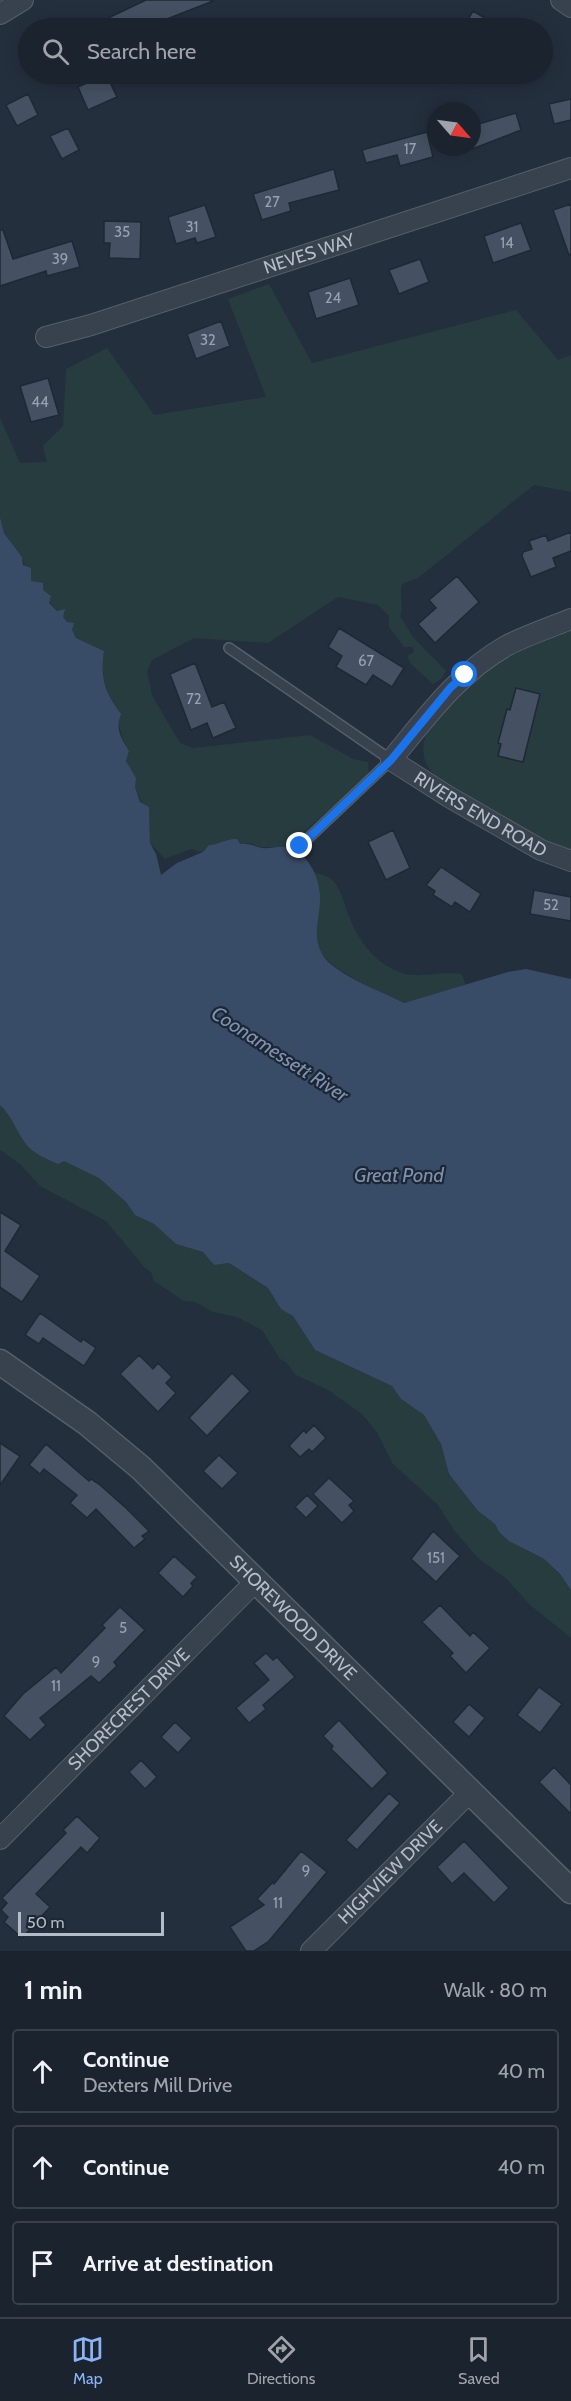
<!DOCTYPE html>
<meta charset="utf-8">
<style>
body{margin:0;font-family:Cabin,sans-serif;background:#282f3a;color:#f1f3f6}
.compass{position:absolute;left:427px;top:102px;width:54px;height:54px;border-radius:50%;background:#1b232e;box-shadow:0 3px 15px #0003;rotate:118deg}
.scale{position:absolute;left:18px;bottom:15px;width:146px;box-sizing:border-box;padding-left:6px;border:3px solid #b4bcc9;border-top:0;font-size:16px;line-height:21px;white-space:nowrap;color:#b4bcc9;-webkit-text-stroke:4px #1d2633;paint-order:stroke}
.stop{position:absolute;width:18px;height:18px;margin:-14px;border:4px solid #1a73e8;border-radius:50%;background:#fff}
.stop.end{background:#1a73e8;border-color:#fff;box-shadow:0 2px 6px #0008}
.list{margin:0;padding:0;list-style:none}
h2{display:flex;justify-content:space-between;align-items:center;height:78px;margin:0;padding:0 24px;font-size:26px}
h2 small{font-size:20px;font-weight:400;color:#a0a4aa}
.list li{display:grid;grid-template-columns:39px 1fr auto;gap:18px;align-items:center;box-sizing:border-box;height:84px;margin:0 12px 12px;padding:0 12px;border:2px solid #39404a;border-radius:6px}
.list b{display:block;font-size:22px;white-space:nowrap}
.list p{margin:0;font-size:20px;white-space:nowrap;color:#a0a4aa}
.list em{font-size:20px;font-style:normal;color:#a0a4aa}
.icon{flex:none;width:33px;height:33px;fill:none;stroke:currentColor;stroke-width:2;stroke-linecap:round;stroke-linejoin:round}
.map{position:relative;flex:none;width:571px;height:1951px;overflow:hidden}
.search{position:absolute;background:#1b232e;box-shadow:0 3px 15px #0003;left:18px;right:18px;top:18px;height:66px;display:flex;align-items:center;gap:15px;box-sizing:border-box;padding:0 21px;border-radius:33px;color:#a0a4aa;font-size:22px}
.sheet{height:366px;background:#1b232e}
nav{display:flex;justify-content:space-around;align-items:center;box-sizing:border-box;height:84px;border-top:2px solid #39404a;background:#1b232e;font-size:16px;color:#a0a4aa}
nav a{display:grid;justify-items:center;gap:3px}
nav .on{color:#8ab4f8}
.map>svg:first-child{display:block}
</style>
<div class="map">
<svg width="571" height="1951" viewBox="0 0 571 1951">
<rect width="100%" height="100%" fill="#242f3e"/>
<path fill="#263c3f" d="M 269,284 L 312,363 L 516,310 L 558,360 L 571,355 L 571,492 L 534,485 L 418,578 L 402,584 C 399,596 404,606 400,616 L 413,637 L 446,671 L 441,679 L 433,684 L 411,664 L 407,656 L 414,652 L 413,647 L 404,647 L 389,627 L 389,616 L 378,605 L 338,597 L 268,643 L 194,638 L 152,660 L 147,671 L 152,695 L 180,743 L 193,748 L 310,735 L 353,759 L 368,762 L 369,776 L 286,847 L 261,847 L 249,843 L 239,844 L 230,839 L 217,845 L 209,845 L 203,852 L 191,849 L 165,859 L 150,843 L 150,822 L 135,787 L 135,778 L 126,761 L 129,751 C 119,735 119,718 112,701 C 104,683 101,672 104,651 L 76,638 L 67,622 L 31,581 L 22,557 L 4,533 L 0,517 L 0,418 L 20,463 L 47,462 L 43,446 L 63,426 L 66,369 L 107,348 L 154,415 L 266,397 L 228,299 Z
M 571,630 L 571,854 L 520,830 L 435,775 C 395,739 469,678 499,662 C 522,649 547,640 571,630 Z
M 314,872 C 319,874 326,875 331,879 C 341,888 343,899 347,911 C 356,937 373,962 399,972 C 418,980 441,970 462,974 L 466,985 L 404,1003 C 381,991 319,968 316,941 C 314,913 323,902 314,872 Z
M 0,1105 L 13,1119 L 22,1138 L 99,1178 L 126,1202 L 135,1215 L 154,1224 L 176,1244 L 203,1252 L 214,1265 L 229,1263 L 268,1288 L 281,1308 L 293,1316 L 315,1350 L 392,1386 L 401,1399 L 424,1415 L 441,1444 L 449,1474 L 478,1511 L 495,1524 L 499,1532 L 527,1551 L 544,1559 L 565,1580 L 571,1590 L 571,1638 L 529,1604 L 507,1579 L 478,1558 L 454,1530 L 438,1505 L 393,1464 L 377,1432 L 362,1414 L 328,1390 L 296,1375 L 286,1362 L 280,1359 L 262,1330 L 237,1317 L 213,1312 L 195,1302 L 184,1301 L 154,1281 L 151,1272 L 145,1268 L 106,1221 L 40,1186 L 20,1164 L 0,1150 Z"/>
<path fill="#394c67" d="M 0,517 L 4,533 L 22,557 L 23,565 L 31,568 L 31,581 L 43,583 L 43,590 L 51,596 L 49,603 L 57,611 L 65,609 L 63,617 L 67,622 L 74,623 L 72,630 L 76,638 L 104,651 C 100,678 105,693 121,714 C 115,729 121,738 129,751 L 126,761 L 136,778 L 135,787 L 140,802 L 149,807 L 150,843 L 156,854 L 161,875 L 177,863 L 203,852 L 209,845 C 219,845 226,838 237,839 L 240,844 C 248,843 254,846 262,848 C 269,849 277,846 285,847 C 307,851 319,875 320,896 C 321,916 311,935 322,954 C 333,974 383,992 404,1003 L 508,972 L 526,969 L 571,979 L 571,1590 L 560,1574 L 544,1559 L 509,1541 L 499,1532 L 495,1524 L 478,1511 L 449,1474 L 441,1444 L 424,1415 L 401,1399 L 392,1386 L 315,1350 L 293,1316 L 281,1309 L 268,1288 L 229,1263 L 214,1265 L 203,1252 L 176,1244 L 154,1224 L 135,1215 L 126,1202 L 99,1178 L 64,1161 L 58,1164 C 47,1159 34,1154 26,1144 C 16,1131 12,1116 0,1105 Z"/>
<path fill="#455162" stroke="#1f2835" stroke-width="1.5" d="M 146,0 L 213,0 L 213,1 L 154,24 L 157,28 L 87,28 Z
M 473,11 L 502,28 L 463,28 Z
M 106,74 L 117,97 L 88,110 L 78,87 Z
M 28,94 L 38,115 L 17,126 L 6,105 Z
M 571,99 L 571,120 L 554,124 L 549,104 Z
M 516,113 L 521,130 L 472,149 L 472,126 Z
M 68,128 L 79,150 L 62,159 L 50,136 Z
M 427,132 L 433,157 L 400,166 L 397,155 L 366,163 L 362,150 Z
M 334,169 L 339,190 L 289,203 L 291,211 L 262,220 L 253,194 Z
M 571,204 L 571,254 L 569,255 L 553,210 Z
M 205,205 L 216,237 L 197,243 L 195,238 L 176,244 L 168,217 Z
M 104,221 L 141,222 L 140,259 L 109,258 L 110,243 L 104,243 Z
M 521,223 L 531,250 L 493,263 L 484,236 Z
M 0,230 L 3,230 L 13,259 L 72,241 L 80,267 L 47,276 L 46,271 L 0,286 Z
M 420,259 L 429,282 L 399,294 L 389,270 Z
M 350,278 L 359,305 L 316,319 L 308,292 Z
M 221,321 L 230,346 L 196,359 L 187,334 Z
M 48,378 L 59,415 L 31,422 L 20,386 Z
M 571,532 L 571,551 L 553,558 L 556,567 L 531,577 L 522,556 L 523,552 L 532,549 L 529,541 L 546,535 L 548,541 Z
M 457,576 L 479,602 L 435,643 L 418,624 L 436,608 L 429,600 Z
M 339,628 L 404,668 L 392,687 L 373,675 L 366,685 L 336,667 L 342,656 L 328,647 Z
M 195,663 L 212,707 L 224,702 L 236,728 L 213,738 L 207,723 L 191,730 L 170,674 Z
M 516,688 L 540,694 L 523,762 L 498,756 L 501,744 L 498,743 L 507,709 L 510,710 Z
M 393,830 L 410,868 L 386,880 L 368,842 Z
M 441,867 L 481,894 L 470,912 L 455,902 L 452,907 L 433,895 L 435,891 L 426,885 Z
M 534,890 L 571,897 L 571,921 L 530,914 Z
M 0,1212 L 21,1225 L 5,1251 L 40,1276 L 22,1302 L 0,1287 Z
M 40,1313 L 81,1342 L 83,1339 L 96,1348 L 84,1366 L 43,1338 L 39,1344 L 25,1335 Z
M 139,1355 L 153,1369 L 158,1363 L 172,1377 L 166,1383 L 176,1393 L 158,1412 L 120,1374 Z
M 232,1373 L 250,1391 L 207,1436 L 189,1418 Z
M 314,1425 L 326,1438 L 312,1452 L 309,1449 L 300,1457 L 289,1446 L 304,1430 L 306,1433 Z
M 0,1443 L 20,1456 L 0,1485 Z
M 46,1444 L 89,1481 L 91,1479 L 100,1485 L 126,1508 L 149,1531 L 142,1536 L 145,1539 L 134,1548 L 96,1509 L 87,1518 L 70,1503 L 77,1495 L 44,1469 L 40,1474 L 29,1465 Z
M 219,1455 L 238,1473 L 222,1489 L 203,1471 Z
M 329,1478 L 354,1501 L 349,1505 L 354,1511 L 342,1523 L 313,1494 Z
M 307,1495 L 318,1506 L 306,1518 L 295,1507 Z
M 433,1531 L 460,1556 L 436,1582 L 411,1559 Z
M 174,1556 L 197,1577 L 191,1583 L 193,1586 L 183,1597 L 158,1573 Z
M 440,1605 L 470,1636 L 473,1632 L 490,1648 L 466,1673 L 450,1656 L 453,1653 L 422,1622 Z
M 120,1607 L 145,1630 L 114,1662 L 117,1666 L 99,1683 L 91,1676 L 40,1718 L 46,1725 L 30,1740 L 4,1716 L 23,1694 L 56,1667 L 61,1673 L 105,1628 L 102,1625 Z
M 266,1653 L 273,1660 L 277,1657 L 295,1677 L 263,1705 L 266,1709 L 249,1723 L 236,1708 L 269,1680 L 254,1663 Z
M 539,1687 L 562,1704 L 540,1733 L 517,1715 Z
M 469,1704 L 485,1718 L 469,1737 L 453,1722 Z
M 339,1720 L 388,1773 L 372,1789 L 331,1749 L 333,1746 L 323,1736 Z
M 175,1722 L 192,1738 L 178,1753 L 161,1737 Z
M 141,1760 L 157,1777 L 145,1789 L 129,1772 Z
M 554,1767 L 571,1785 L 571,1814 L 539,1782 Z
M 389,1793 L 400,1803 L 357,1850 L 346,1840 Z
M 77,1816 L 100,1838 L 87,1853 L 81,1847 L 36,1894 L 50,1907 L 22,1938 L 4,1922 L 8,1917 L 1,1910 L 7,1903 L 2,1898 L 66,1833 L 63,1830 Z
M 464,1841 L 509,1888 L 494,1903 L 464,1873 L 452,1884 L 437,1867 Z
M 301,1851 L 327,1872 L 268,1942 L 254,1951 L 246,1951 L 230,1927 L 264,1905 L 257,1899 L 273,1882 L 274,1884 Z"/>
<g fill="none" stroke-linecap="round" stroke-linejoin="round">
<defs>
<path id="service" d="M 229,648 L 391,760 L 300,846"/>
<g id="minor">
<path d="M 561,0 L 571,7"/>
<path d="M 0,14 L 23,0"/>
<path id="s1" d="M 46,337 L 91,325 L 571,168"/>
<path id="s2" d="M 571,619 C 549,628 527,635 506,646 C 458,673 426,718 391,760 L 449,797 L 541,850 L 571,861"/>
<path id="s3" d="M 0,1839 L 257,1580"/>
<path id="s4" d="M 311,1951 L 470,1792"/>
</g>
<g id="tertiary">
<path id="s5" d="M 0,1362 L 87,1423 L 141,1468 L 571,1891"/>
</g>
</defs>
<use href="#service" stroke="#565f6c" stroke-width="12"/>
<use href="#minor" stroke="#565f6c" stroke-width="22"/>
<use href="#tertiary" stroke="#565f6c" stroke-width="27"/>
<use href="#service" stroke="#38414e" stroke-width="9"/>
<use href="#minor" stroke="#38414e" stroke-width="20"/>
<use href="#tertiary" stroke="#38414e" stroke-width="24"/>
</g>
<g fill="none" stroke-linecap="round" stroke-linejoin="round">
<path stroke="#1a73e8" stroke-width="8" d="M 300,846 L 391,760 L 451,687 L 465,675"/>
</g>
<g text-anchor="middle" dominant-baseline="central" stroke-width="4.5" stroke-linejoin="round" paint-order="stroke">
<g font-size="15" fill="#98a1af">
<text x="410" y="149">17</text>
<text x="272" y="202">27</text>
<text x="192" y="227">31</text>
<text x="122" y="232">35</text>
<text x="507" y="243">14</text>
<text x="60" y="259">39</text>
<text x="333" y="298">24</text>
<text x="208" y="340">32</text>
<text x="40" y="402">44</text>
<text x="366" y="661">67</text>
<text x="194" y="699">72</text>
<text x="551" y="905">52</text>
<text x="436" y="1558">151</text>
<text x="123" y="1628">5</text>
<text x="96" y="1662">9</text>
<text x="56" y="1686">11</text>
<text x="306" y="1871">9</text>
<text x="278" y="1903">11</text>
</g>
<g font-size="18" fill="#b4bcc9" stroke="#1d2633">
<text stroke="none"><textPath href="#s1" startOffset="276">NEVES WAY</textPath></text>
<text stroke="none"><textPath href="#s2" startOffset="338">RIVERS END ROAD</textPath></text>
<text stroke="none"><textPath href="#s5" startOffset="390">SHOREWOOD DRIVE</textPath></text>
<text stroke="none"><textPath href="#s3" startOffset="183">SHORECREST DRIVE</textPath></text>
<text stroke="none"><textPath href="#s4" startOffset="112">HIGHVIEW DRIVE</textPath></text>
</g>
<g font-size="20" font-style="italic" fill="#7c92b1" stroke="#1d2633">
<text transform="translate(280 1054) rotate(33)">Coonamessett River</text>
<text x="399" y="1175">Great Pond</text>
</g>
</g>
</svg>
<svg class="compass" viewBox="-18 -18 36 36"><path d="M0-13l5 13h-10z" fill="#e53935"/><path d="M0 13l5-13h-10z" fill="#a0a4aa"/></svg>
<div class="scale">50 m</div>
<div class="stop" style="left:465px;top:675px"></div>
<div class="stop end" style="left:300px;top:846px"></div>
<div class="search"><svg class="icon" aria-label="search" viewBox="0 0 24 24"><circle cx="10" cy="10" r="6"/><path d="M15 15l6 6"/></svg>Search here</div>
</div>
<section class="sheet">
<h2>1 min<small>Walk · 80 m</small></h2>
<ul class="list">
<li><svg class="icon" aria-label="ahead" viewBox="0 0 24 24"><path d="M12 20V5M6 11l6-6 6 6"/></svg><div><b>Continue</b><p>Dexters Mill Drive</p></div><em>40 m</em></li>
<li><svg class="icon" aria-label="ahead" viewBox="0 0 24 24"><path d="M12 20V5M6 11l6-6 6 6"/></svg><div><b>Continue</b></div><em>40 m</em></li>
<li><svg class="icon" aria-label="arrive" viewBox="0 0 24 24"><path d="M6 21V4h12l-3 4 3 4H6"/></svg><div><b>Arrive at destination</b></div></li>
</ul>
</section>
<nav>
<a class="on"><svg class="icon" aria-label="map" viewBox="0 0 24 24"><path d="M3 6l6-2 6 2 6-2v14l-6 2-6-2-6 2zM9 4v14M15 6v14"/></svg>Map</a>
<a><svg class="icon" aria-label="directions" viewBox="0 0 24 24"><path d="M12 3l9 9-9 9-9-9zM9 14v-3h6M13 9l2 2-2 2"/></svg>Directions</a>
<a><svg class="icon" aria-label="saved" viewBox="0 0 24 24"><path d="M7 4h10v16l-5-4-5 4z"/></svg>Saved</a>
</nav>
